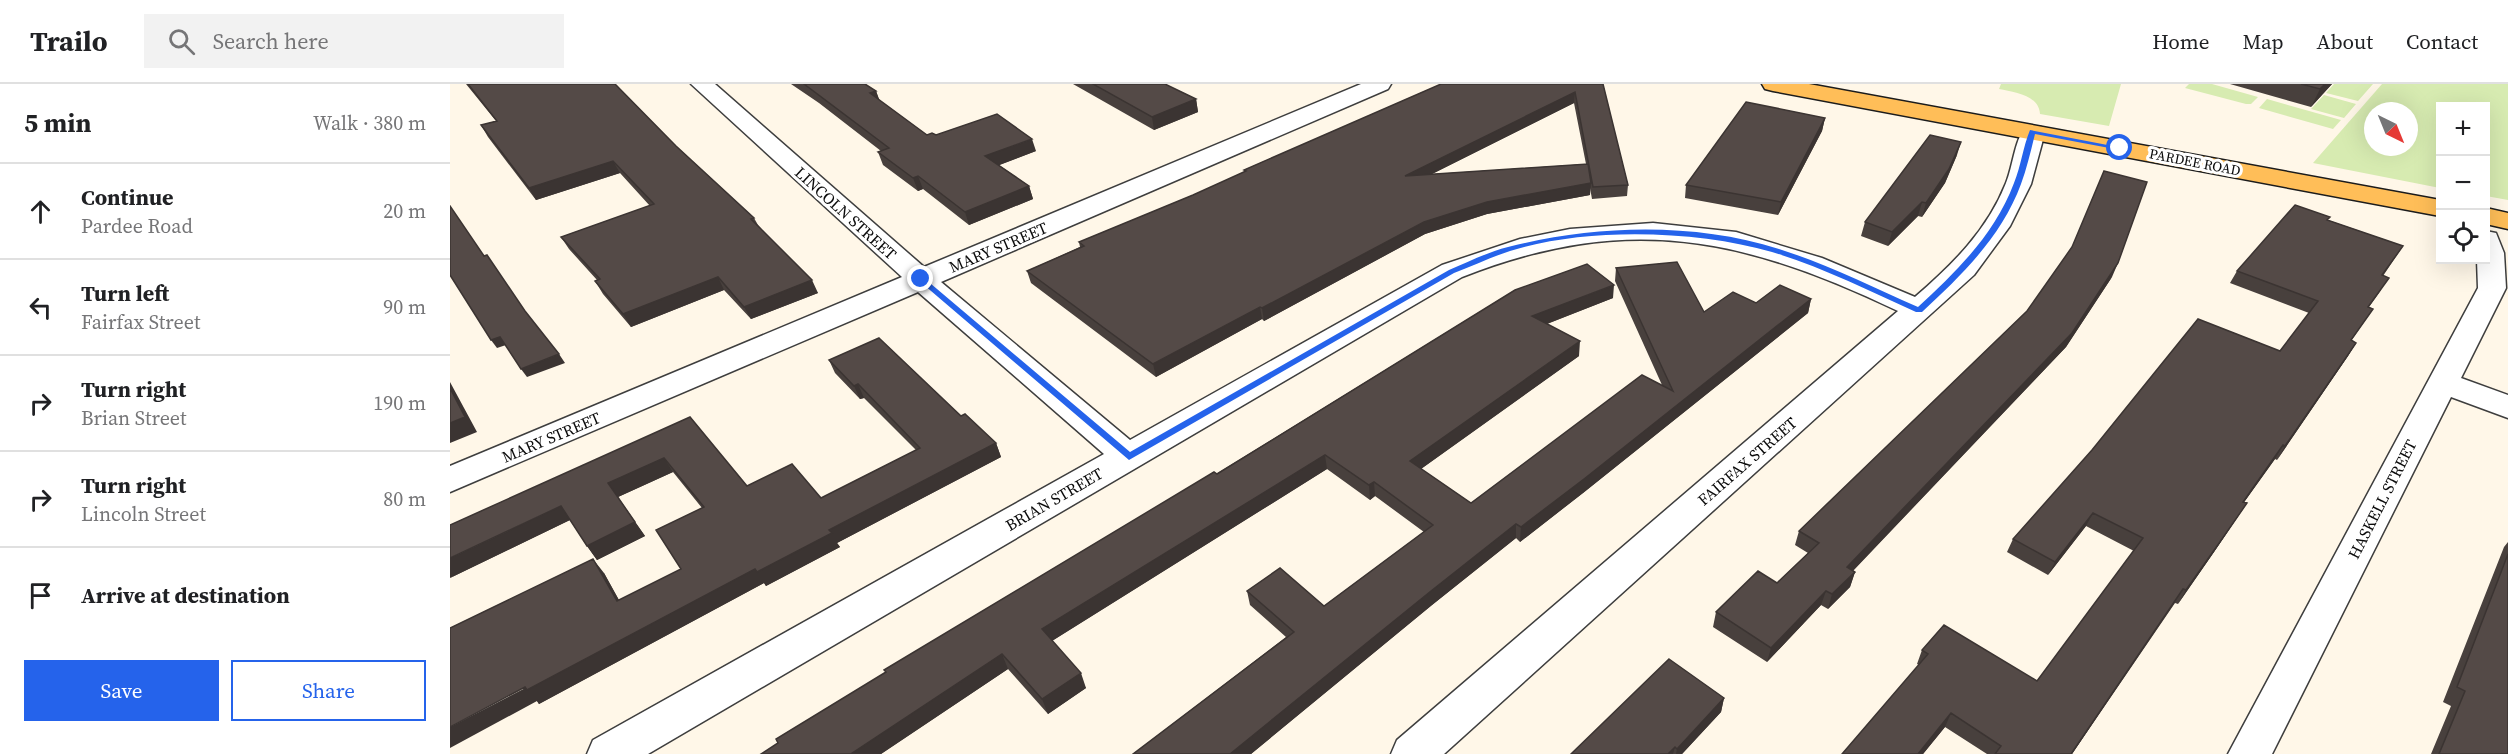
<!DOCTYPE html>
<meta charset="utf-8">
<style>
body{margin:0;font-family:"Source Serif 4",serif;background:#f2f2f2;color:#202124}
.controls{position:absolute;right:18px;top:18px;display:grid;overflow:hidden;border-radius:0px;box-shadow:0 6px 24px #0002}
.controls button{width:54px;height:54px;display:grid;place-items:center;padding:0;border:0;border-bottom:2px solid #e0e0e0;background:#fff;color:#202124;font:30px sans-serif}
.compass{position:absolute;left:1914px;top:18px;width:54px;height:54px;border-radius:50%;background:#fff;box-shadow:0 6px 24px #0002;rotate:137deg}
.stop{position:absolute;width:18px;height:18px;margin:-14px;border:4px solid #2563eb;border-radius:50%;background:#fff}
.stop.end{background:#2563eb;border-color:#fff;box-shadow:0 2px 6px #0008}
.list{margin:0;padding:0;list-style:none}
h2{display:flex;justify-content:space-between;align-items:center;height:78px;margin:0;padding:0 24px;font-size:26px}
h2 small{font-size:20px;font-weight:400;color:#757577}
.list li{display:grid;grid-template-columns:39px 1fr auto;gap:18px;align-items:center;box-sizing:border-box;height:96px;padding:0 24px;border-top:2px solid #e0e0e0}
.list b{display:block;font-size:22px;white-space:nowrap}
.list p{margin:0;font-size:20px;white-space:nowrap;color:#757577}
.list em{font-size:20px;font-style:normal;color:#757577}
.actions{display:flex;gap:12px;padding:18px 24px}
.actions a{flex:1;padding:14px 0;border:2px solid #2563eb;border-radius:0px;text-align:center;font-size:21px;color:#2563eb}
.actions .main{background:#2563eb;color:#fff}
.icon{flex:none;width:33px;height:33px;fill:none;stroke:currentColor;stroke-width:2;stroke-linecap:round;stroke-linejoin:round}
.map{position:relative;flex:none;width:2058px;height:670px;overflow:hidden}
header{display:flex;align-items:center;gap:36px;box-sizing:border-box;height:84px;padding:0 30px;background:#fff;border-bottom:2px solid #e0e0e0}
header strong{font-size:28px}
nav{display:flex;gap:33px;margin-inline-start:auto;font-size:21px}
.search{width:420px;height:54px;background:#f2f2f2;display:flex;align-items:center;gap:15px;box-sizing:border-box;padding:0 21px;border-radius:0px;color:#757577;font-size:22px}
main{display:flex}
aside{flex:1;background:#fff}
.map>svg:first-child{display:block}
</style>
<header>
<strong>Trailo</strong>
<div class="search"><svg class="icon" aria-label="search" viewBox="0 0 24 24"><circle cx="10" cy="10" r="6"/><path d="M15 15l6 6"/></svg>Search here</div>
<nav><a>Home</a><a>Map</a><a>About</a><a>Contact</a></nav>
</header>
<main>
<aside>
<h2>5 min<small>Walk · 380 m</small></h2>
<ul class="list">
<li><svg class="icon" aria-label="ahead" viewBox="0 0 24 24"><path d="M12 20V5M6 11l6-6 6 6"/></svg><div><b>Continue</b><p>Pardee Road</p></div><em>20 m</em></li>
<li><svg class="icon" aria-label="left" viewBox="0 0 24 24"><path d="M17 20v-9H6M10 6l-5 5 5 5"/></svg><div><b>Turn left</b><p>Fairfax Street</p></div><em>90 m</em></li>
<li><svg class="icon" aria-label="right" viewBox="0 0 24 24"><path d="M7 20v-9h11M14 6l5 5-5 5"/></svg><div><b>Turn right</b><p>Brian Street</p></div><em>190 m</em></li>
<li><svg class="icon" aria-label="right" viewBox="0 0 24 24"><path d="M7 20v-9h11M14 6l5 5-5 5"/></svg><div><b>Turn right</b><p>Lincoln Street</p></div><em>80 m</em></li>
<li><svg class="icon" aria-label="arrive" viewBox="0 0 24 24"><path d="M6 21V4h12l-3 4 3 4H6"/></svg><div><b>Arrive at destination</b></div></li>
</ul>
<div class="actions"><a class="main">Save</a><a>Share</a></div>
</aside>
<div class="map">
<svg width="2058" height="670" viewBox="0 0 2058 670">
<rect width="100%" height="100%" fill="#fff7e8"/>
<path fill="#d7ebb1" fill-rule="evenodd" d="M 1551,0 L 1671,0 L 1659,42 L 1590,30 C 1589,11 1564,8 1549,5 Z
M 1739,0 L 1762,0 L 1808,13 L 1801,20 L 1796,20 L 1735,4 Z
M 1884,0 L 1923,0 L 1908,17 L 1876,9 Z
M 1932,0 L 2058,0 L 2058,116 L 2036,112 L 2036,22 L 1990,22 L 1990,104 L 1863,79 ZM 1923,27 L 1959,27 L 1959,63 L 1923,63 Z
M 1874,11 L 1906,20 L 1894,34 L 1861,25 Z
M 1817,15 L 1891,36 L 1883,45 L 1809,24 Z"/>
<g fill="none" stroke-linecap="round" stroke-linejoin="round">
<defs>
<path id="minor" d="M 241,0 L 265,0 L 474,183 L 911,0 L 941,0 L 938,5 L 491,198 L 680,356 L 992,181 L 1070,155 L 1120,145 L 1203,139 L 1286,148 L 1372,174 L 1465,213 C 1502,181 1537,147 1556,99 C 1563,82 1564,59 1575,43 L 1591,43 L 1595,48 L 1581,100 L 1560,142 L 1524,191 L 994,670 L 941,670 L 947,656 L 1448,227 C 1293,153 1177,128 1012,193 L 198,670 L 137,670 L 143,656 L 654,370 L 468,208 L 0,408 L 0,382 L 452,193 Z
M 2036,147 L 2046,149 L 2054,169 L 2056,204 L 2011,294 L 2058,311 L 2058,334 L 2001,313 L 1822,670 L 1778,670 L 2028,204 L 2027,176 L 2036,176 Z"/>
<path id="major" d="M 1312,0 L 1359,0 L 1990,116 L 1990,132 L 1323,7 L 1315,5 Z
M 2036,124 L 2058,129 L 2058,145 L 2036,140 Z"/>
</defs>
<use href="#minor" stroke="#3e3e3e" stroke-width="3"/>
<use href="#major" stroke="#1c1c1c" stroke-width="3"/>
<use href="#minor" fill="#fff" fill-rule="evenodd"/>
<use href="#major" fill="#ffbe58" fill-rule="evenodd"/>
</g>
<path fill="#48403d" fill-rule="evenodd" d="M 16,0 L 165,0 L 226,62 L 304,134 L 308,141 L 368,209 L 301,235 L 274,206 L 181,243 L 153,210 L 145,197 L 147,196 L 119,165 L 111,153 L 200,122 L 170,89 L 86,116 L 38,53 L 31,41 L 46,37 Z
M 341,0 L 415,0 L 426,7 L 429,16 L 477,51 L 586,67 L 549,81 L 579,102 L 583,115 L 519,141 L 473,105 L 468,107 L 433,81 L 428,68 L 431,67 L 369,19 Z
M 623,0 L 715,0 L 746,15 L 748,28 L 704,46 Z
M 991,0 L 1153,0 L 1178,101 L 1177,112 L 1142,115 L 1140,104 L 1140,111 L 1037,130 L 975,150 L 814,237 L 812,235 L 706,293 L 581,199 L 577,187 L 630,163 L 629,158 L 743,111 L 794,88 L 794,86 ZM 1124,19 L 1136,80 L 982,90 Z
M 1780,0 L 1882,0 L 1861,23 Z
M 1375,34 L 1372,47 L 1328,131 L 1235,114 L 1236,101 Z
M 1507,71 L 1495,99 L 1472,133 L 1468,132 L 1438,162 L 1411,152 L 1415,138 Z
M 1878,136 L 1953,162 L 1933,192 L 1931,206 L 1919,223 L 1923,225 L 1901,257 L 1906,259 L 1898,272 L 1827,376 L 1825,375 L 1794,418 L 1797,419 L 1764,468 L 1728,520 L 1725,519 L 1622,670 L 1537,670 L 1495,643 L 1473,670 L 1392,670 L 1469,581 L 1467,580 L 1472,566 L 1587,597 L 1684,467 L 1636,442 L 1598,491 L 1557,468 L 1563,455 L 1830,267 L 1859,229 L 1780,199 L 1787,187 Z
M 1166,184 L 1254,228 L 1306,219 L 1361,215 L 1358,229 L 1133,409 L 1070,458 L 1066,454 L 982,521 L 801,670 L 683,670 L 836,553 L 800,521 L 797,507 L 874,522 L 974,448 L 925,412 L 920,416 L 877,385 L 602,557 L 636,604 L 598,630 L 558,585 L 431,670 L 311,670 L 1065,206 L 1163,214 L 1097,240 L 1129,272 L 971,385 L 1021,419 L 1212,301 L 1165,197 Z
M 1662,193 L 1616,263 L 1403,487 L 1405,488 L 1400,503 L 1378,525 L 1371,521 L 1317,578 L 1263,543 L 1266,528 L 1327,499 L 1358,469 L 1345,461 L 1349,447 Z
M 379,276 L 511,332 L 546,359 L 551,373 L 387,459 L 390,463 L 316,502 L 314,499 L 89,620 L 87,617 L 154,489 L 169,516 L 231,485 L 252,424 L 223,388 L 168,413 L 195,452 L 147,476 L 137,462 L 120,436 L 0,494 L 240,333 L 297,402 L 371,414 L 466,366 L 414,314 L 410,315 L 385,289 Z
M 2058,458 L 2058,670 L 1981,670 L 2001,622 L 1993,618 L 2054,463 Z
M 1274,614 L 1271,628 L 1232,670 L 1121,670 Z"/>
<path fill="#3b3432" d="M 1875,0 L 1882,0 L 1861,23 L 1870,5 Z
M 426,7 L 431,20 L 420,9 Z
M 1125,8 L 1124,19 L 956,103 L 955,92 Z
M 746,15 L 748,28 L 704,46 L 702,33 Z
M 1375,34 L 1372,47 L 1328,131 L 1331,118 Z
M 582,55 L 586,67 L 539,85 L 535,72 Z
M 1511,58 L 1507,71 L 1495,99 L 1472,133 L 1476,119 Z
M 163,77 L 170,89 L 86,116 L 79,104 Z
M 468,92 L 473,105 L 468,107 L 463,94 Z
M 1141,99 L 1140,111 L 1037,130 L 975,150 L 814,237 L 812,224 L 974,138 L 1037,118 Z
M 579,102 L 583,115 L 519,141 L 515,128 Z
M 1472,118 L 1468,132 L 1438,162 L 1442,148 Z
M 1668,179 L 1662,193 L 1616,263 L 1392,498 L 1397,483 Z
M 268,193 L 274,206 L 181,243 L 173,230 Z
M 362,196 L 368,209 L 301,235 L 294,223 Z
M 1164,201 L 1163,214 L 1081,246 L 1082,232 Z
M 1361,215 L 1358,229 L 1133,409 L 1070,458 L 1071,443 Z
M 810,223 L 812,235 L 706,293 L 703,280 Z
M 50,253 L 56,261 L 47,264 L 41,256 Z
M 1130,257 L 1129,272 L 961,392 L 960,377 Z
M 1906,259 L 1898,272 L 1827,376 L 1835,362 Z
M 109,270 L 115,279 L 77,293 L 71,285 Z
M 0,298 L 27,348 L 0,359 Z
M 408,300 L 414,314 L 410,315 L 404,302 Z
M 546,359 L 551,373 L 387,459 L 390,463 L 316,502 L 307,488 L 379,446 Z
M 1833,361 L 1825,375 L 1785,431 L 1793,418 Z
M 875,371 L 877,385 L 597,560 L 592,545 Z
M 214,374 L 223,388 L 168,413 L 158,399 Z
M 924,398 L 925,412 L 920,416 L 919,401 Z
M 1797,419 L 1764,468 L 1728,520 L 1736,506 Z
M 111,422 L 122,435 L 0,494 L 0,474 Z
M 1643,429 L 1636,442 L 1598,491 L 1605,478 Z
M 185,438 L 195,452 L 147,476 L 137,462 Z
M 1066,440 L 1066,454 L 982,521 L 801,670 L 780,670 L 981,507 Z
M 143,475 L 154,489 L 177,531 L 167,517 Z
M 305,485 L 314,499 L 89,620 L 87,617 L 0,664 L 0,643 Z
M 1405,488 L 1400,503 L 1378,525 L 1382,510 Z
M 1733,505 L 1622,670 L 1621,670 Z
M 1376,507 L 1371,521 L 1317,578 L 1321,564 Z
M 552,570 L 558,585 L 431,670 L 401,670 Z
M 631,589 L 636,604 L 598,630 L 592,615 Z
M 1274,614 L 1271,628 L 1232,670 L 1226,670 L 1227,665 Z
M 1501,629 L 1495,643 L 1473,670 L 1468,670 Z
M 1225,663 L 1223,670 L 1218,670 Z"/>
<path fill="#544a47" stroke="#3b3432" stroke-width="1.5" d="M 18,0 L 165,0 L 226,62 L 304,134 L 301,135 L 362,196 L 294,223 L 268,193 L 173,230 L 145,197 L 150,195 L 111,153 L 204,120 L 163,77 L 79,104 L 31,41 L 47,37 Z
M 354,0 L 415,0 L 426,7 L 420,9 L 477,51 L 482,49 L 486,51 L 547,30 L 582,55 L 535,72 L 579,102 L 515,128 L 468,92 L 463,94 L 428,68 L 439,64 Z
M 643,0 L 715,0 L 746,15 L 702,33 Z
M 991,0 L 1153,0 L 1178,101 L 1143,103 L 1125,8 L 955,92 L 1138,80 L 1141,99 L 1037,118 L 974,138 L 812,224 L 810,223 L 703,280 L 577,187 L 634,162 L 629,158 L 743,111 L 796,87 L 794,86 Z
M 1851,0 L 1875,0 L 1870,5 Z
M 1296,18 L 1375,34 L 1331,118 L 1236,101 Z
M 1480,51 L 1511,58 L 1499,85 L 1476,119 L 1472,118 L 1442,148 L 1415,138 Z
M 1654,87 L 1697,98 L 1668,179 L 1622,249 L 1397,483 L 1405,488 L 1382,510 L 1376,507 L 1321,564 L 1266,528 L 1308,487 L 1327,499 L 1369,459 L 1349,447 L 1577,227 L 1622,163 Z
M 1845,121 L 1880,133 L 1877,136 L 1953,162 L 1932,191 L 1939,194 L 1918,223 L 1923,225 L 1901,256 L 1906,259 L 1835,362 L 1833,361 L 1793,418 L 1797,419 L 1772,455 L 1736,506 L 1733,505 L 1621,670 L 1545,670 L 1551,662 L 1501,629 L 1468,670 L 1392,670 L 1478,570 L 1472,566 L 1494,541 L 1587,597 L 1693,454 L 1643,429 L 1605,478 L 1563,455 L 1642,366 L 1748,235 L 1830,267 L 1868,217 L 1787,187 Z
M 0,122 L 34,172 L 37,171 L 75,227 L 109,270 L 71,285 L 50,253 L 41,256 L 0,191 Z
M 1227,178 L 1254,228 L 1283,208 L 1306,219 L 1330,201 L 1361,215 L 1134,395 L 1071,443 L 1066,440 L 981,507 L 780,670 L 683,670 L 844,548 L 797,507 L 830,484 L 874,522 L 983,441 L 924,398 L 919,401 L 875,371 L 592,545 L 631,589 L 592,615 L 552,570 L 401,670 L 311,670 L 328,659 L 326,655 L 436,588 L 434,586 L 764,388 L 767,390 L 1065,206 L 1137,180 L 1164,201 L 1082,232 L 1130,257 L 960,377 L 1021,419 L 1192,291 L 1223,307 L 1166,184 Z
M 429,254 L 511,332 L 515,330 L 546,359 L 379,446 L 382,449 L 307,488 L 305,485 L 77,606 L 75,603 L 0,643 L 0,544 L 143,475 L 167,517 L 231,485 L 206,446 L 254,423 L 214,374 L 158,399 L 185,438 L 137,462 L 111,422 L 0,474 L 0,441 L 240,333 L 297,402 L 342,380 L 371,414 L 470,364 L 408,300 L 404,302 L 379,276 Z
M 0,304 L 15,333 L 0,339 Z
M 2058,470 L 2058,670 L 1989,670 L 2015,607 L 2007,603 Z
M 1219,575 L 1274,614 L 1227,665 L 1225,663 L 1218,670 L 1121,670 Z"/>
<path fill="#2563eb" d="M 1580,46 L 1673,64 L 1670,66 L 1585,50 C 1581,66 1577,84 1571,100 C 1552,152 1512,191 1472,228 L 1466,228 C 1419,207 1372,183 1322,168 C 1246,146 1136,143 1060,167 C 1041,173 1023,182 1004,189 L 679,376 L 467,195 L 474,194 L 680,368 L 999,186 C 1018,178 1038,168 1058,163 C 1145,141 1243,138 1329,165 C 1377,180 1422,203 1468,223 C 1507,187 1545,150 1564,99 C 1571,82 1573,63 1580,46 Z"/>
<g text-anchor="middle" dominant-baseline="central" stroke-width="6" stroke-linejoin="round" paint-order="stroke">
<g font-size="14" fill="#0b0b0b" stroke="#fff">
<text transform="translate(1745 78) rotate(11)">PARDEE ROAD</text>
</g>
<g font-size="16" fill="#0b0b0b" stroke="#fff">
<text transform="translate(396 129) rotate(42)">LINCOLN STREET</text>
<text transform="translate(548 163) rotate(-23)">MARY STREET</text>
<text transform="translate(101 353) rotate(-23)">MARY STREET</text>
<text transform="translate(1297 377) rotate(-41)">FAIRFAX STREET</text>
<text transform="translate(604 415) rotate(-30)">BRIAN STREET</text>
<text transform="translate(1932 415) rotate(-63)">HASKELL STREET</text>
</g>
</g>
</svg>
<div class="controls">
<button>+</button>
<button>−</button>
<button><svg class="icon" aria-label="locate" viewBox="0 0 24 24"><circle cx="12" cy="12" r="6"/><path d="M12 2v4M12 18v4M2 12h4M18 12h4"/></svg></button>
</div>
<svg class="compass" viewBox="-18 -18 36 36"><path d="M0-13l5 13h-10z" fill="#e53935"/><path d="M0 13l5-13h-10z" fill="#757577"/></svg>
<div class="stop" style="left:1670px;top:64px"></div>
<div class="stop end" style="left:471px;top:195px"></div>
</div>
</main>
